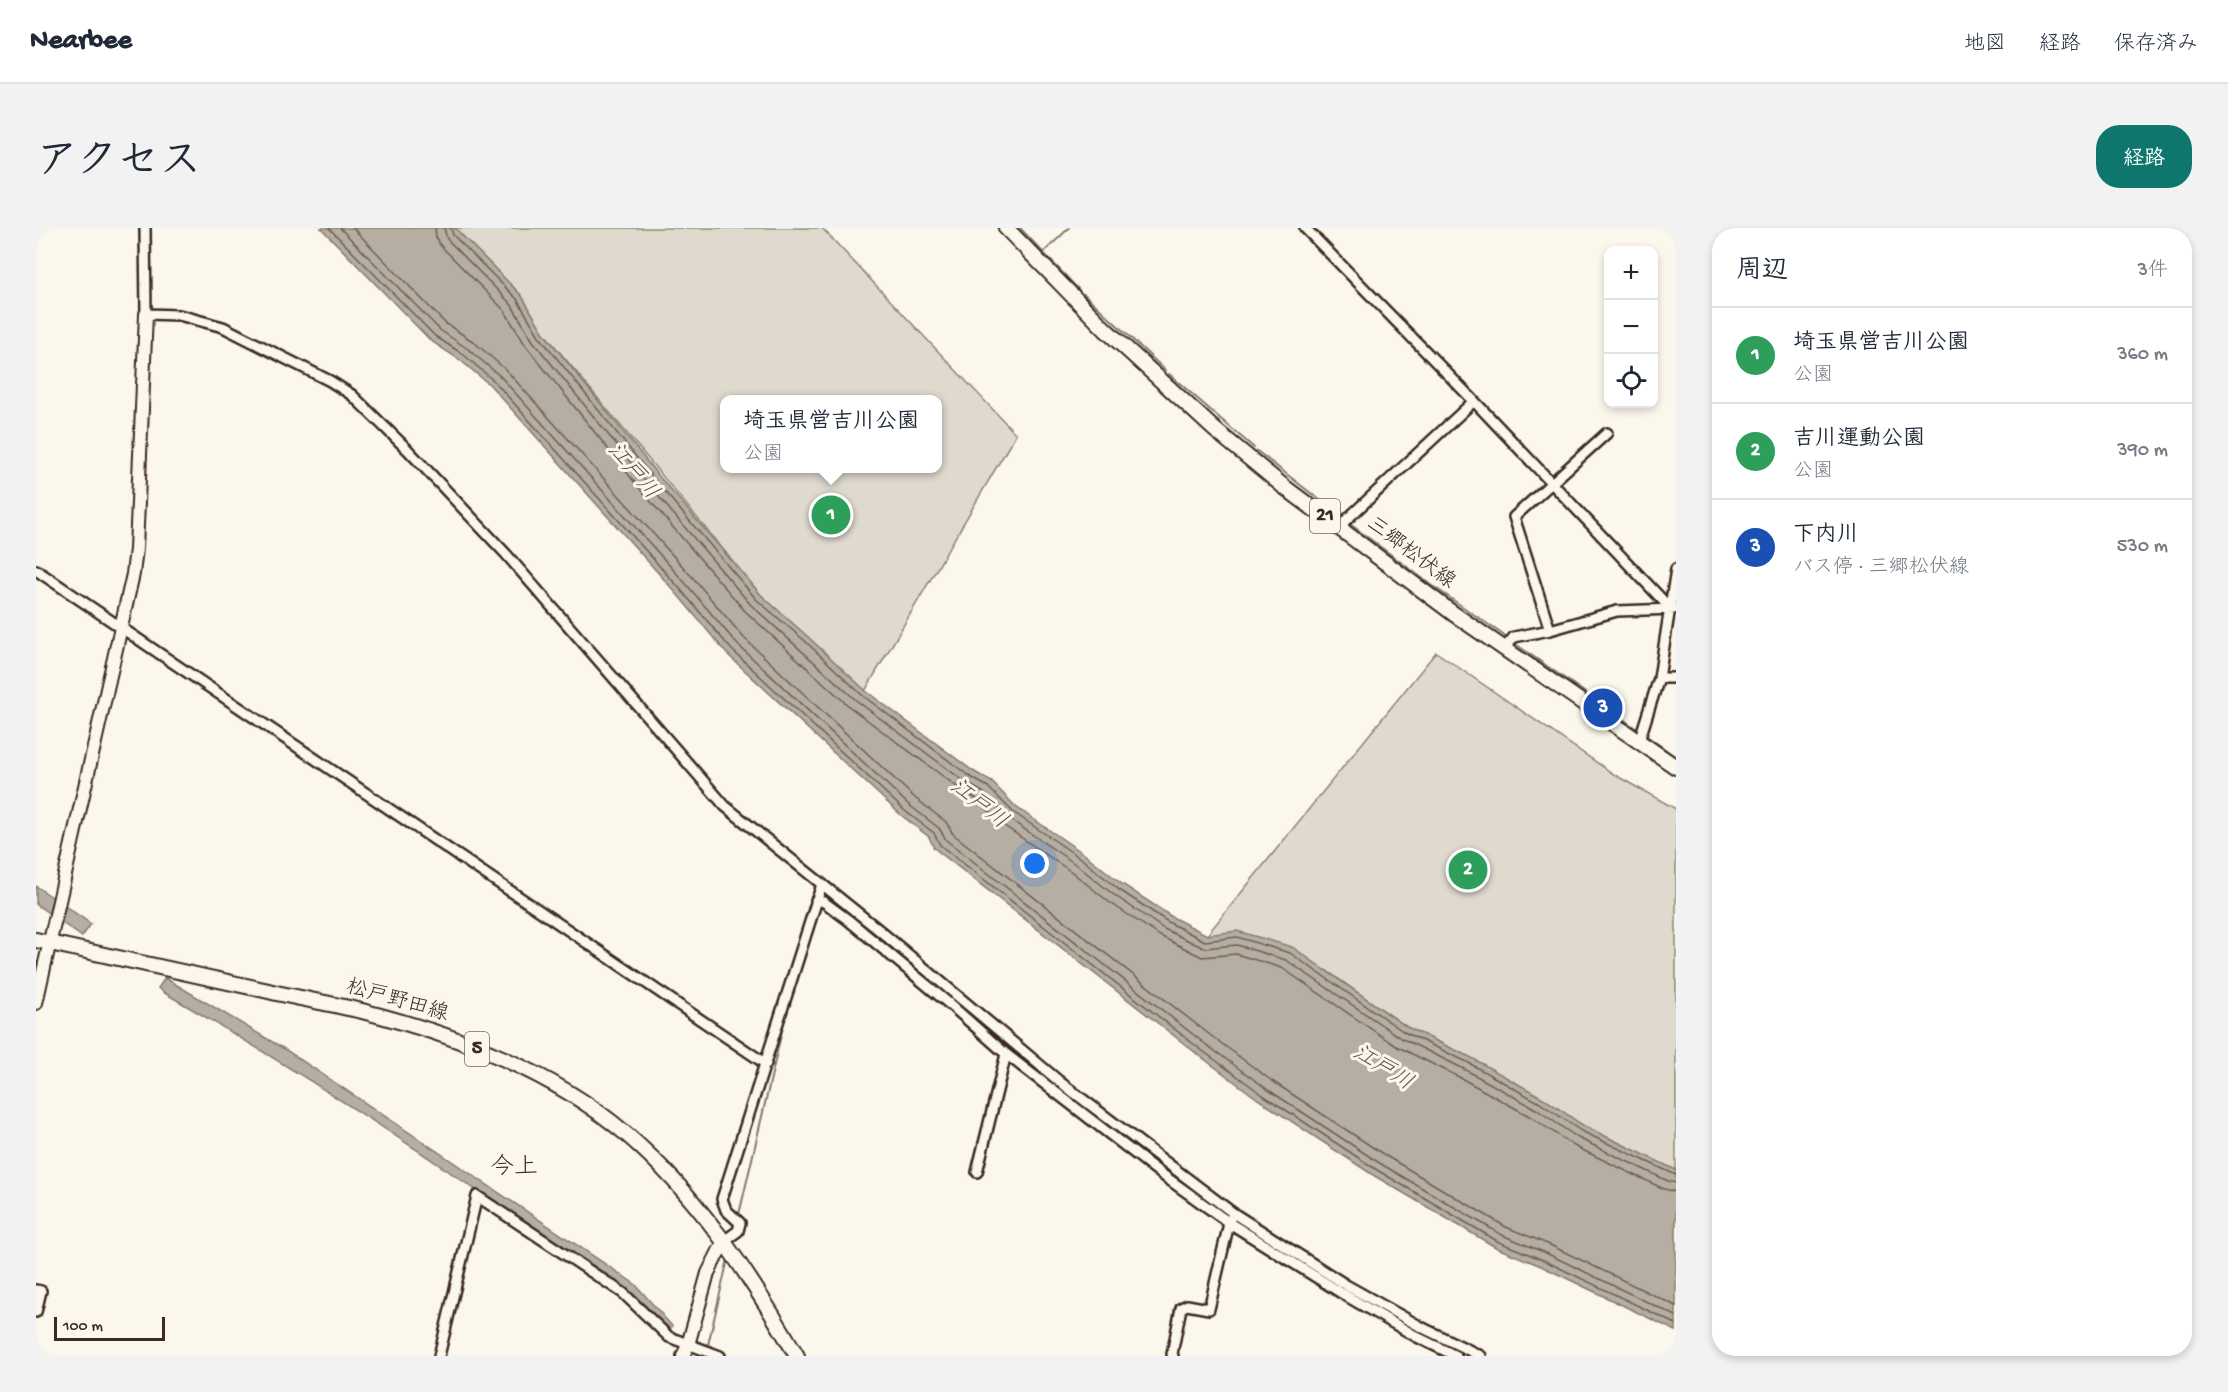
<!DOCTYPE html>
<html lang="ja">
<meta charset="utf-8">
<style>
body{margin:0;font-family:"Gochi Hand","Klee One",sans-serif;background:#f2f2f3;color:#1f2937}
.controls{position:absolute;right:18px;top:18px;display:grid;overflow:hidden;border-radius:12px;box-shadow:0 3px 9px #0003}
.controls button{width:54px;height:54px;display:grid;place-items:center;padding:0;border:0;border-bottom:2px solid #e0e1e3;background:#fff;color:#1f2937;font:30px sans-serif}
.scale{position:absolute;left:18px;bottom:15px;width:111px;box-sizing:border-box;padding-left:6px;border:3px solid #3b2a1e;border-top:0;font-size:16px;line-height:21px;white-space:nowrap;color:#3b2a1e;-webkit-text-stroke:4px #fbf7ec;paint-order:stroke}
.you{position:absolute;left:999px;top:636px;width:21px;height:21px;margin:-15px;border:4px solid #fff;border-radius:50%;background:#1a73e8;box-shadow:0 0 0 9px #1a73e833}
.badge{display:grid;place-items:center;width:39px;height:39px;border-radius:50%;background:#0f766e;color:#fff;font-size:20px;font-weight:700}
.pin{position:absolute;translate:-50% -50%;border:3px solid #fff;box-shadow:0 2px 6px #0006}
.popup{position:absolute;left:684px;top:167px;width:222px;height:78px;box-sizing:border-box;display:grid;place-content:center;border-radius:12px;background:#fff;filter:drop-shadow(0 2px 4px #0005);font-size:20px;white-space:nowrap;color:#747a83}
.popup b{font-size:22px;color:#1f2937}
.popup::after{content:'';position:absolute;left:50%;top:100%;margin-left:-12px;border:12px solid transparent;border-top-color:#fff}
.list{margin:0;padding:0;list-style:none}
h2{display:flex;justify-content:space-between;align-items:center;height:78px;margin:0;padding:0 24px;font-size:26px}
h2 small{font-size:20px;font-weight:400;color:#747a83}
.list li{display:grid;grid-template-columns:39px 1fr auto;gap:18px;align-items:center;box-sizing:border-box;height:96px;padding:0 24px;border-top:2px solid #e0e1e3}
.list b{display:block;font-size:22px;white-space:nowrap}
.list p{margin:0;font-size:20px;white-space:nowrap;color:#747a83}
.list em{font-size:20px;font-style:normal;color:#747a83}
.icon{flex:none;width:33px;height:33px;fill:none;stroke:currentColor;stroke-width:2;stroke-linecap:round;stroke-linejoin:round}
.map{position:relative;flex:none;width:1640px;height:1128px;overflow:hidden;border-radius:24px}
header{display:flex;align-items:center;gap:36px;box-sizing:border-box;height:84px;padding:0 30px;background:#fff;border-bottom:2px solid #e0e1e3}
header strong{font-size:28px}
nav{display:flex;gap:33px;margin-inline-start:auto;font-size:21px}
.intro{display:flex;align-items:center;justify-content:space-between;box-sizing:border-box;height:144px;padding:0 36px}
h1{margin:0;font-size:42px}
.button{padding:15px 27px;border-radius:24px;background:#0f766e;color:#fff;font-size:21px;font-weight:700}
main{display:flex;gap:36px;padding:0 36px}
aside{flex:1;background:#fff;border-radius:24px;box-shadow:0 3px 9px #0003}
.map>svg:first-child{display:block}
</style>
<header>
<strong>Nearbee</strong>
<nav><a>地図</a><a>経路</a><a>保存済み</a></nav>
</header>
<div class="intro"><h1>アクセス</h1><a class="button">経路</a></div>
<main>
<div class="map">
<svg width="1640" height="1128" viewBox="0 0 1640 1128">
<rect width="100%" height="100%" fill="#fbf7ec"/>
<filter id="ink" filterUnits="userSpaceOnUse"><feTurbulence type="fractalNoise" baseFrequency=".0167" numOctaves="2"/><feDisplacementMap in="SourceGraphic" scale="12" xChannelSelector="R" yChannelSelector="G"/><feConvolveMatrix kernelMatrix="1 2 1 2 8 2 1 2 1" color-interpolation-filters="sRGB"/></filter>
<g filter="url(#ink)">
<path fill="#dfd9ce" stroke="#8d8276" stroke-width="1.5" fill-rule="evenodd" d="M 416,0 L 786,0 L 980,206 L 829,463 L 725,367 L 507,104 ZM 688,172 L 902,172 L 902,240 L 688,240 Z
M 1400,424 L 1579,547 L 1640,581 L 1640,943 L 1548,898 L 1371,799 L 1291,743 L 1171,707 Z"/>
<path fill="#b6aea2" stroke="#85796d" stroke-width="1.5" d="M 285,0 L 419,0 L 486,68 L 507,104 L 622,247 L 725,367 L 771,408 L 830,463 L 937,543 L 956,554 L 980,579 L 1051,628 L 1086,656 L 1136,689 L 1171,707 L 1201,703 L 1256,719 L 1371,799 L 1434,829 L 1507,870 L 1548,898 L 1640,942 L 1640,1103 L 1505,1038 L 1461,1020 L 1337,947 L 1223,872 L 1160,825 L 898,620 L 893,609 L 865,587 L 691,426 L 641,366 L 454,157 L 424,132 L 395,113 Z
M 0,658 L 55,696 L 46,709 L 0,676 Z
M 129,750 L 250,822 L 599,1056 L 636,1098 L 633,1104 C 572,1059 512,1012 450,969 C 345,896 237,828 127,764 L 122,760 Z"/>
<g fill="none" stroke-linecap="round" stroke-linejoin="round">
<path stroke="#6c5f53" stroke-width="1.5" d="M 293,0 L 399,108 L 428,127 L 458,153 L 645,362 L 696,422 L 869,583 L 898,605 L 904,617 L 1164,821 L 1227,867 L 1341,942 L 1463,1014 L 1507,1032 L 1640,1096
M 304,0 L 404,102 L 432,121 L 464,148 L 651,357 L 701,416 L 873,577 L 903,600 L 910,612 L 1168,815 L 1231,861 L 1345,936 L 1466,1007 L 1510,1025 L 1640,1088
M 317,0 L 409,95 L 438,114 L 470,142 L 658,351 L 708,410 L 879,570 L 910,594 L 917,606 L 1174,807 L 1236,853 L 1350,928 L 1470,999 L 1514,1017 L 1640,1078
M 399,0 L 400,9 L 404,17 L 468,82 L 490,118 L 604,261 L 709,383 L 815,480 L 924,561 L 942,572 L 967,597 L 1037,645 L 1073,674 L 1124,708 L 1166,729 L 1200,726 L 1246,740 L 1360,818 L 1423,849 L 1495,889 L 1538,918 L 1628,961 L 1640,964
M 408,0 L 411,11 L 475,76 L 497,113 L 611,255 L 715,377 L 821,473 L 929,554 L 948,565 L 972,590 L 1042,638 L 1078,667 L 1128,701 L 1168,720 L 1201,717 L 1250,732 L 1365,810 L 1428,841 L 1500,881 L 1542,910 L 1632,953 L 1640,955
M 415,0 L 417,7 L 481,71 L 503,108 L 617,250 L 721,372 L 768,412 L 826,467 L 933,548 L 952,559 L 977,584 L 1047,632 L 1082,661 L 1132,694 L 1169,713 L 1201,709 L 1254,725 L 1368,804 L 1431,834 L 1504,875 L 1545,903 L 1640,947"/>
<path stroke="#85796d" stroke-width="2" d="M 984,0 L 1043,62
M 1008,24 L 1033,0
M 1048,66 L 1129,142
M 1133,146 L 1218,220
M 1221,223 L 1308,291
M 1314,296 L 1394,356 L 1473,411
M 1478,415 L 1604,503
M 1608,506 L 1640,529
M 926,781 L 1090,913 L 1187,983
M 702,991 L 752,777
M 1199,992 L 1219,1006
M 677,1119 L 672,1117 L 692,1031"/>
<defs>
<path id="street" d="M 109,0 L 110,86 L 143,87 L 187,99 L 294,153 L 316,167 L 371,221 L 470,326 L 689,578 L 843,702 L 1024,854 L 1197,985 L 1310,1057 L 1387,1100 L 1445,1128
M 1269,0 L 1438,173 L 1635,381
M 1305,300 L 1308,294 L 1438,173
M 0,342 L 730,836
M 1514,402 L 1478,289 L 1571,205
M 1468,421 L 1478,409 L 1514,402 L 1581,383 L 1638,381
M 1623,450 L 1640,450
M 1603,513 L 1623,450 L 1640,341
M 780,672 L 788,674 L 811,691 L 917,779 L 970,826 L 1124,945 L 1192,994 L 1307,1066 L 1381,1109 L 1420,1128
M 941,944 L 970,826
M 688,1013 L 702,1003 L 704,995 L 690,982 L 686,971 L 786,656
M 0,1062 L 5,1063 L 0,1084
M 403,1128 L 441,968 L 587,1065 L 633,1109 L 684,1128
M 1137,1128 L 1136,1126 L 1145,1080 L 1151,1077 L 1173,1081 L 1194,991"/>
<path id="secondary" d="M 0,775 L 97,346 L 100,321 L 110,86
M 647,1128 L 652,1117 L 672,1045 L 688,1013"/>
<path id="primary" d="M 970,0 L 1070,102 L 1179,202 L 1247,258 L 1418,386 L 1640,539
M 0,712 C 76,729 152,746 228,762 C 260,770 293,775 326,783 C 419,807 515,842 589,905 C 662,967 713,1046 761,1128"/>
</defs>
<use href="#street" stroke="#3b2a1e" stroke-width="14"/>
<use href="#secondary" stroke="#3b2a1e" stroke-width="16"/>
<use href="#primary" stroke="#3b2a1e" stroke-width="18"/>
<use href="#street" stroke="#fbf7ec" stroke-width="9"/>
<use href="#secondary" stroke="#fbf7ec" stroke-width="12"/>
<use href="#primary" stroke="#fbf7ec" stroke-width="14"/>
</g>
</g>
<g text-anchor="middle" dominant-baseline="central" stroke-width="6" stroke-linejoin="round" paint-order="stroke">
<g fill="#fbf7ec" stroke="#75685c" stroke-width="1.5">
<rect x="1274" y="271" width="30" height="34" rx="4.5"/>
<rect x="429" y="804" width="24" height="34" rx="4.5"/>
</g>
<g font-size="20" font-weight="bold" fill="#3b2a1e">
<text x="1289" y="288">21</text>
<text x="441" y="821">5</text>
</g>
<g font-size="21" fill="#3b2a1e" stroke="#fbf7ec">
<text transform="translate(1374 326) rotate(37)">三郷松伏線</text>
<text transform="translate(361 774) rotate(16)">松戸野田線</text>
</g>
<g font-size="22" font-style="italic" fill="#605246" stroke="#fbf7ec">
<text transform="translate(596 244) rotate(50)">江戸川</text>
<text transform="translate(942 577) rotate(38)">江戸川</text>
<text transform="translate(1346 841) rotate(32)">江戸川</text>
</g>
<g font-size="24" fill="#3b2a1e" stroke="#fbf7ec">
<text x="478" y="940">今上</text>
</g>
</g>
</svg>
<div class="controls">
<button>+</button>
<button>−</button>
<button><svg class="icon" aria-label="locate" viewBox="0 0 24 24"><circle cx="12" cy="12" r="6"/><path d="M12 2v4M12 18v4M2 12h4M18 12h4"/></svg></button>
</div>
<div class="scale">100 m</div>
<div class="you"></div>
<div class="pin badge" style="left:795px;top:287px;background:#2e9e5b">1</div>
<div class="popup"><b>埼玉県営吉川公園</b>公園</div>
<div class="pin badge" style="left:1432px;top:642px;background:#2e9e5b">2</div>
<div class="pin badge" style="left:1567px;top:480px;background:#1a4fb4">3</div>
</div>
<aside>
<h2>周辺<small>3件</small></h2>
<ul class="list">
<li><span class="badge" style="background:#2e9e5b">1</span><div><b>埼玉県営吉川公園</b><p>公園</p></div><em>360 m</em></li>
<li><span class="badge" style="background:#2e9e5b">2</span><div><b>吉川運動公園</b><p>公園</p></div><em>390 m</em></li>
<li><span class="badge" style="background:#1a4fb4">3</span><div><b>下内川</b><p>バス停 · 三郷松伏線</p></div><em>530 m</em></li>
</ul>
</aside>
</main>
